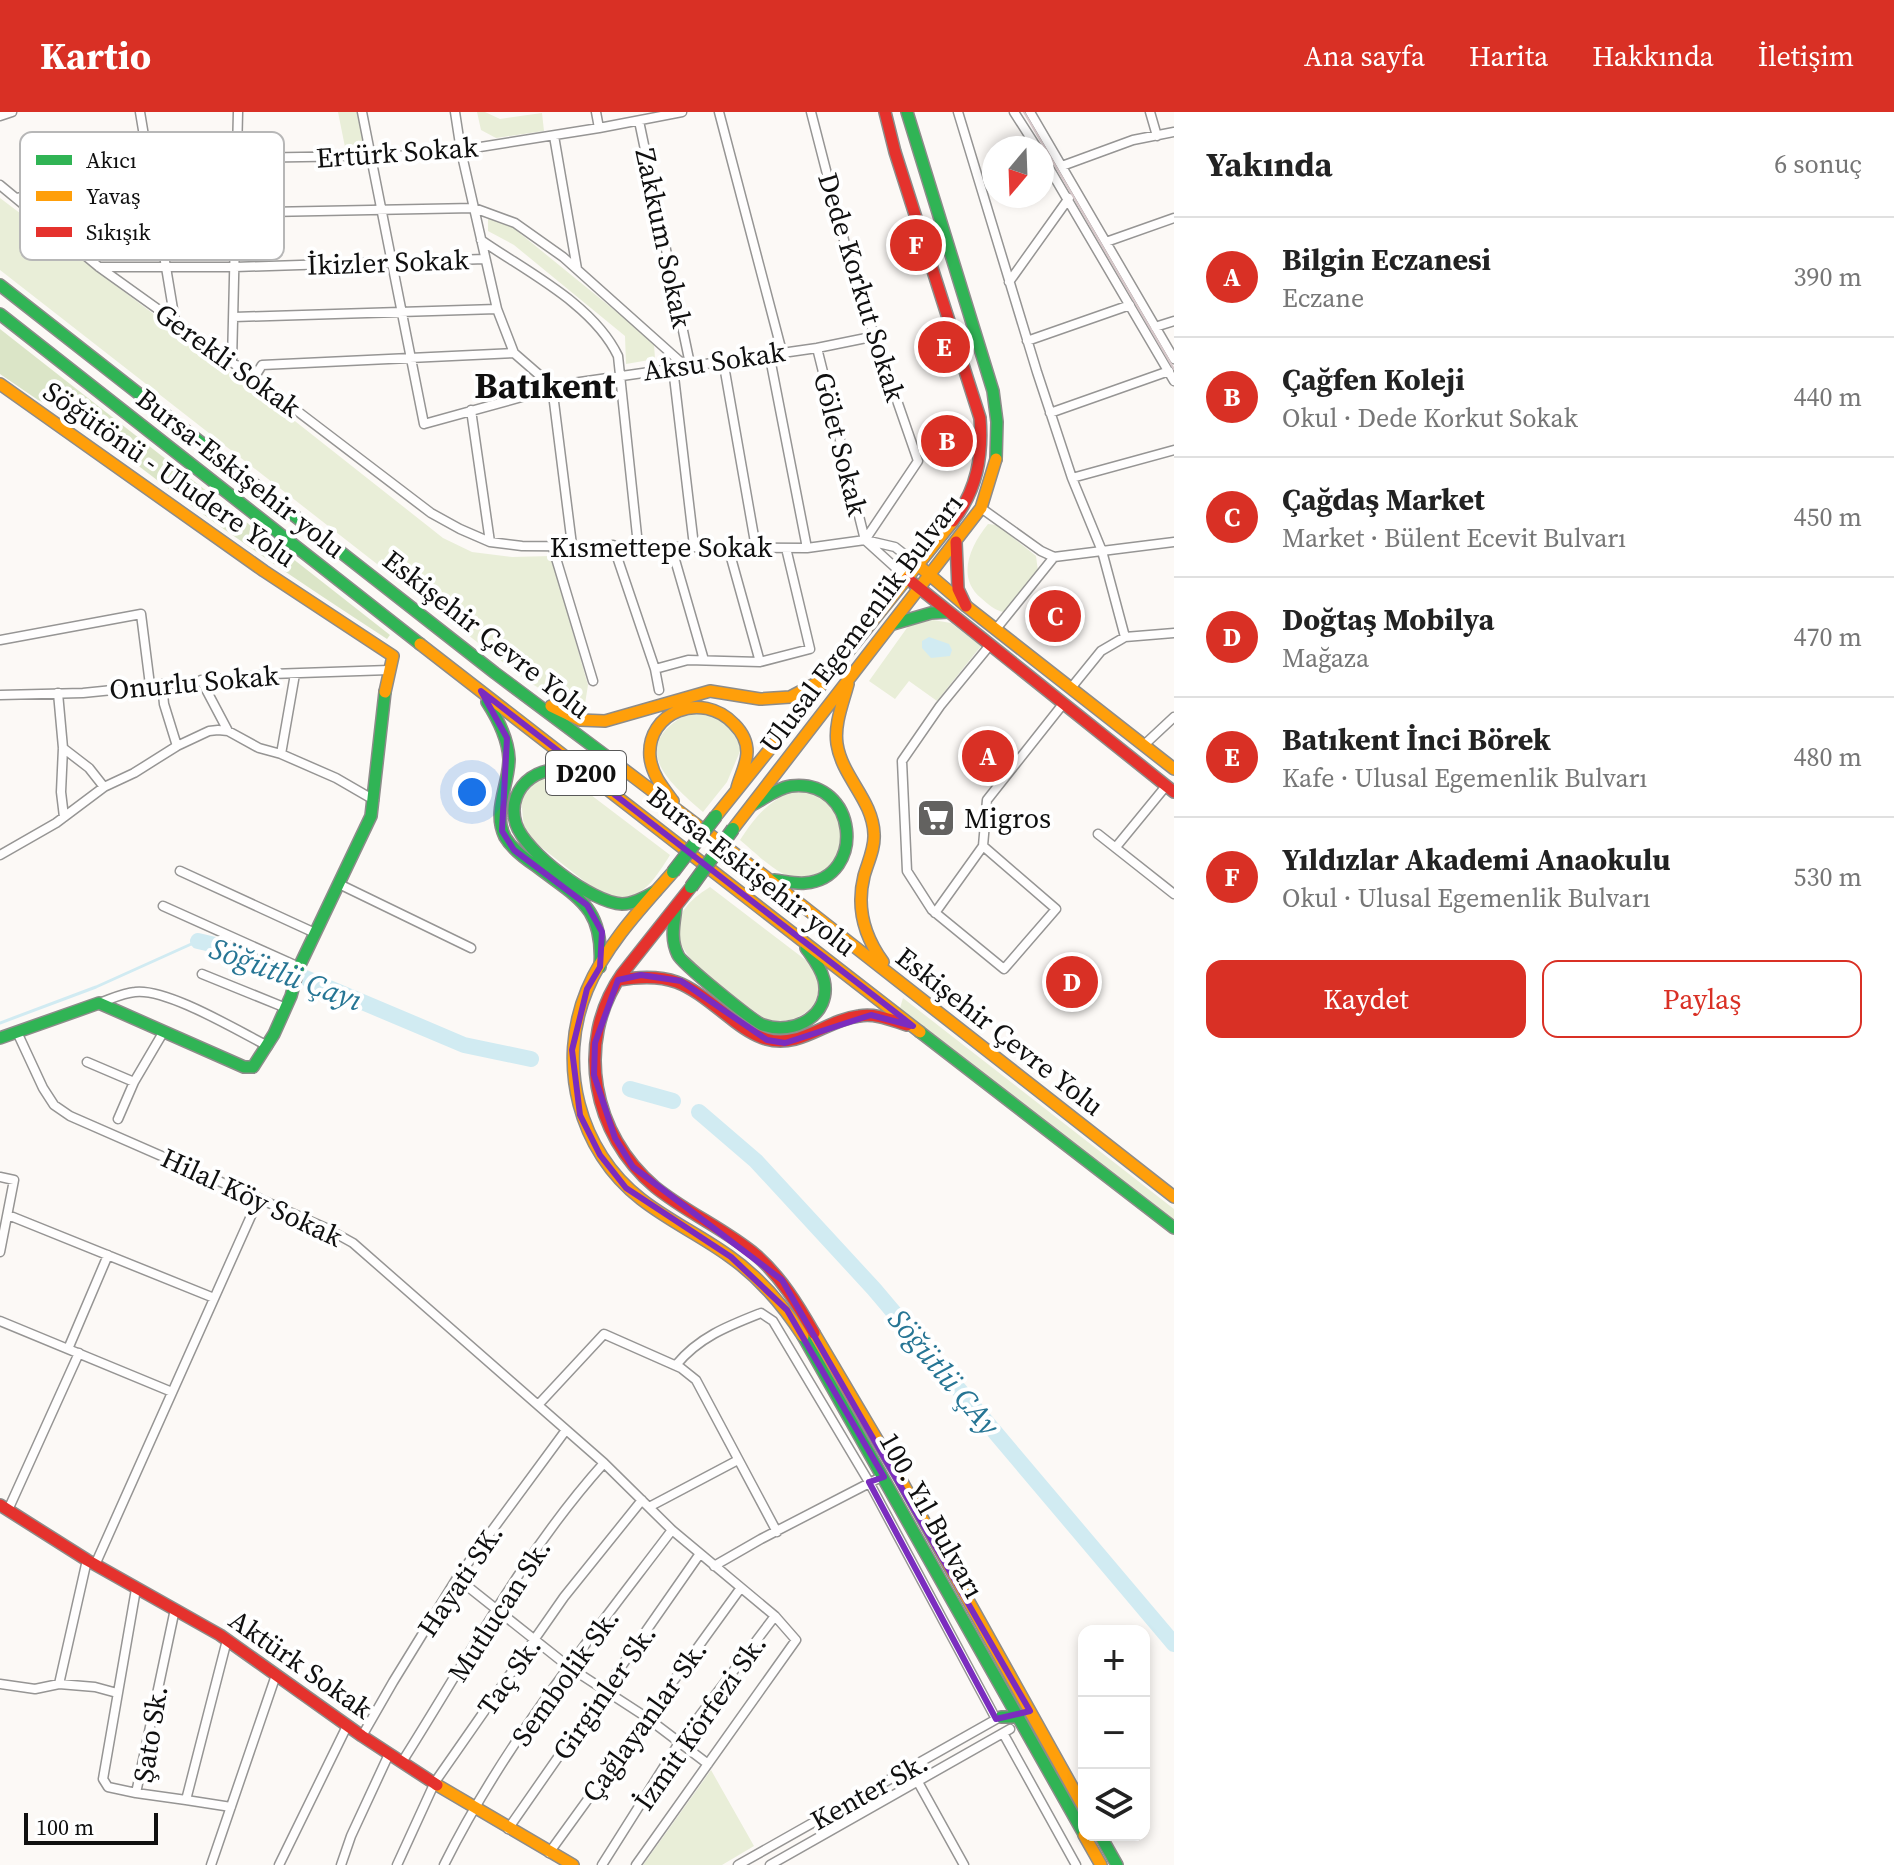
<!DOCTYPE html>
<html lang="tr">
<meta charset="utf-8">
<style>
body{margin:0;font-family:"Source Serif 4",serif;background:#f2f2f2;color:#222}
.controls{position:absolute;right:24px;bottom:24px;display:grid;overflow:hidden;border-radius:16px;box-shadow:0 4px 12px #0003}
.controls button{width:72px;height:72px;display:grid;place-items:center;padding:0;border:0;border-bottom:2px solid #e0e0e0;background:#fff;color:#222;font:40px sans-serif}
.compass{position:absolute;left:982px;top:24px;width:72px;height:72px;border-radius:50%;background:#fff;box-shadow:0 4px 12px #0003;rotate:199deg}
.scale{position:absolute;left:24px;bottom:20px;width:134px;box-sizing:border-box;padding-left:8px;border:4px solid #101010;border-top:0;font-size:22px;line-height:28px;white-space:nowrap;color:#101010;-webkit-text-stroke:6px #fff;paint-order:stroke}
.you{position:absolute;left:472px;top:680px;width:28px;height:28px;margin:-20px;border:6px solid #fff;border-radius:50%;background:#1a73e8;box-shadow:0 0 0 12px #1a73e833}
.badge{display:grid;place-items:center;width:52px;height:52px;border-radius:50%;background:#d93025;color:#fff;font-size:26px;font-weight:700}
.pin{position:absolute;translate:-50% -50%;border:4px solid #fff;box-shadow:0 2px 8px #0006}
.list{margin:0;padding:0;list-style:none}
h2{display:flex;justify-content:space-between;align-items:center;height:104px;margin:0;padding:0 32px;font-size:34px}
h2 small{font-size:26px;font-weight:400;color:#767676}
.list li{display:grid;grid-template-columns:52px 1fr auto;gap:24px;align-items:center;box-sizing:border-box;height:120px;padding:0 32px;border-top:2px solid #e0e0e0}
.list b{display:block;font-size:30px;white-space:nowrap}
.list p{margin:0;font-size:26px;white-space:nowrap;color:#767676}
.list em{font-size:26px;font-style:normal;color:#767676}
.actions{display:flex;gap:16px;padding:24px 32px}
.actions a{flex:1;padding:18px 0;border:2px solid #d93025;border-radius:16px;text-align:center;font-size:28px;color:#d93025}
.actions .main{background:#d93025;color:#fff}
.icon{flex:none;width:44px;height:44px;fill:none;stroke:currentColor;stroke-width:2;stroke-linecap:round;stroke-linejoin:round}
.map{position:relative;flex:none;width:1174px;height:1753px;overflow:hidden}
header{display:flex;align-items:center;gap:48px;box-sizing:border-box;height:112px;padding:0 40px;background:#d93025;color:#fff}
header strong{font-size:38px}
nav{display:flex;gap:44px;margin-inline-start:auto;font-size:28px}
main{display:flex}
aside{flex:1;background:#fff}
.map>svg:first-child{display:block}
</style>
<header>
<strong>Kartio</strong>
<nav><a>Ana sayfa</a><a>Harita</a><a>Hakkında</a><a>İletişim</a></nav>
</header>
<main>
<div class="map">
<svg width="1174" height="1753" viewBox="0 0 1174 1753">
<rect width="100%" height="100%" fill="#fcf9f6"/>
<path fill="#e9eed8" d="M 338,0 L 357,0 L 364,33 L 345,35 Z
M 477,0 L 485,0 L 500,7 L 542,1 L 544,19 L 496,26 L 481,18 Z
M 0,86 L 286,302 L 443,426 L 472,440 L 512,445 L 551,444 L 588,573 L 584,598 L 554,585 L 527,569 L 0,158 Z
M 488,106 L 511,114 L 645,223 L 654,232 L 655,247 L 626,252 L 625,224 L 514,133 L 488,119 Z
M 988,412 L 997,413 L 1036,444 L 1038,459 L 1003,500 C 994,498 988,492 981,486 C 956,465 970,434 988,412 Z
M 933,508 L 951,511 L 981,534 L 937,589 L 909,569 L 895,587 L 869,569 L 909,513 Z
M 689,601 C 720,604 729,606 741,637 L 727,670 L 703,700 C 667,669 627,634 689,601 Z
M 566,664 L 670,743 C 652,772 636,797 598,780 L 532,728 L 524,717 L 521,686 L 538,668 Z
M 791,679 C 804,680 817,680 828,687 C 857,710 841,767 803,767 C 781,768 756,741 740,728 C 756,704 765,693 791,679 Z
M 710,775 L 807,849 C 810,854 816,860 817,865 C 826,898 792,915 765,907 C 724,875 628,825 710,775 Z
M 903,886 L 1174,1097 L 1174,1109 L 900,896 Z
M 711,1658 L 754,1734 L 722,1753 L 643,1753 Z"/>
<path fill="#dbe5c7" d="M 0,217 L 390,523 L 387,527 C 301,471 217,415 136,352 L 134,343 L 92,313 L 38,288 L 0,262 Z"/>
<path fill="#d1ebf2" d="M 929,525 L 949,532 L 952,538 L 950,544 L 931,546 L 922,536 L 922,529 Z"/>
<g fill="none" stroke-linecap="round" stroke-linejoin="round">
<path stroke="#d1ebf2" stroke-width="3" d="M 0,911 L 96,875 L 198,829"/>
<path stroke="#d1ebf2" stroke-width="16" d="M 198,829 L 224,835 L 289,859 L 464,933 L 531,947
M 630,977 L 673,989
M 699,1000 L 756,1049 L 874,1177 L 1174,1532"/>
<defs>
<path id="street" d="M 140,0 L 175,209
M 362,0 L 424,312 L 529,283 L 552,274 L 817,236 L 876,224
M 455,0 L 461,39 L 497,197 L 514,241 L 552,274
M 596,0 L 599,16
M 719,0 L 782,240
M 811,0 L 852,159 L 918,349 L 865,428
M 958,0 L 1037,260 L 1072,366 L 1102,439 L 1125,525
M 1014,0 L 1037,36
M 1030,0 L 1174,247
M 1150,0 L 1157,24
M 0,4 L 12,0
M 639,9 L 690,252
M 554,24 L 577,157
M 1042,44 L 1174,269
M 1062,54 L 1133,28 L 1174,20
M 0,73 L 99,155 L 254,266 L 431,401 L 460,417 L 490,430 L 522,434 L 807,436 L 865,428 L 895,435 L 918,453
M 17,86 L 91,72 L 149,53 L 238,46 L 430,43 L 599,16 L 682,0
M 157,102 L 474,96 L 515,111 L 563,145 L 684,253
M 481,128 C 527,160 593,192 618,244 L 638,433
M 1106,130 L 1174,106
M 99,155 L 235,155 L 485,147
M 1009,170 L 1069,86
M 234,205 L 497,197
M 1155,215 L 1174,209
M 1027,229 L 1130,193
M 817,236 L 865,428
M 769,241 L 807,436
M 723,248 L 756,436
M 232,250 L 238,0
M 673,256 L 694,434
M 254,266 L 262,253 L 514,241
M 552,274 L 572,433
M 471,298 L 490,430
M 1050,301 L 1169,259
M 1072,366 L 1174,338
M 981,396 L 1041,439 L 1054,445
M 866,429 L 908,467
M 552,433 L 593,569
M 613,433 L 655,557 L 659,578
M 671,434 L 704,548
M 728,435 L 760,550
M 1054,445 L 1174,430
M 996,517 L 1054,445
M 0,528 L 141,502 L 150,573
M 990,533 L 940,594 L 902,649 L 907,759 L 932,798 L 1004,857 L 1056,797 L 983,734 L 987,688 L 1063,592
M 655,557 L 688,548 L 760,550 L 810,537 L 786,436
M 295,562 L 281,642 L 336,666 L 374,688
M 201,568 L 228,619
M 1071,576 L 1101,539 L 1125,525 L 1174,521
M 58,581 L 63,636 L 61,680 L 64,705
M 0,583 L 83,581 L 271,562 L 389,558
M 1144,633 L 1174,605
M 177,634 L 209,619 L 218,618 L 228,619 L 259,636 L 281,642
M 63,636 L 89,656 L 104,675
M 1098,722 L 1174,782
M 1116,735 L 1166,674
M 0,743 L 56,711 L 104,675 L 134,661 L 177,634 L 164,592 L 162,572
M 180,759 L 315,821
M 339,772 L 471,836
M 163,794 L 299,855
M 935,801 L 983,734
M 202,862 L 286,896
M 99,891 C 111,887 123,881 135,880 C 167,876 238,919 268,934
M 17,920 L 43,976 L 54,993 L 70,1004 L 326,1116 L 353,1131 L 604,1351 L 672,1418 C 591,1525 504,1632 444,1753
M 87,950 L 134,970
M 118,1007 L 134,970 L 164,919
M 0,1065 L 14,1068 L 0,1140
M 8,1103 L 214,1186
M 0,1209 L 172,1280
M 68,1237 L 108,1143
M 676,1253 C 699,1225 728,1214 761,1201 L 773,1209 L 869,1370 L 996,1607
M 538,1293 L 604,1222 L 681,1256 L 696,1268 L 777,1420
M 649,1395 L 738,1348
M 8,1398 L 79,1241
M 95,1453 L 259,1086
M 714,1454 L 761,1427 L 883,1364
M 457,1466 L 569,1555 L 646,1605 L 708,1652
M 136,1477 L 103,1667 L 108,1675 L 136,1681
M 175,1497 L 136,1681 L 186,1688 L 227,1528
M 0,1572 L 35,1577 L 59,1572 L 95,1575 L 117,1581
M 59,1572 L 87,1448
M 1003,1621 L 1076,1753
M 362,1624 L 393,1570 L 457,1466 L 566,1318
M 402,1650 C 466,1549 524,1440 604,1351
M 918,1670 L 964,1753
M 186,1688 L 231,1695
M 508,1717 L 699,1443
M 549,1741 L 740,1477
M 211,1753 L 276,1563
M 279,1753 L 347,1614
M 341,1753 L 351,1724 L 389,1642
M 397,1753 L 435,1670 L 564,1485 L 642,1388
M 602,1753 L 679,1631 L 775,1504 L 672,1418
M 636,1753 L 796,1528 L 775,1504
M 738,1753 L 1000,1605
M 770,1753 L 1010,1617"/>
<path id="fast" d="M 907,0 L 993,279 L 997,310 L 996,347
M 0,173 L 495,561 L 618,653
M 0,202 L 420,532
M 893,512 L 931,501 L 948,500
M 487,590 C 498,607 508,626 509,647 C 509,673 492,699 505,725 C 512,737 524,746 536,754 C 579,787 604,795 600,855
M 581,665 C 546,644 504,673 516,712 C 525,740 592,791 622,792 C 634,792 646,785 656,779
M 752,693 C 764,687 777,676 791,674 C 858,666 867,766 805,771 C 795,772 784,769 774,768
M 676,795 C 674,812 670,827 678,843 C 681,851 754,910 763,913 C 794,924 832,903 824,868 C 821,856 813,846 806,836
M 920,920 L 1174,1116
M 0,926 L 99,891 L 244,955 L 253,955 L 274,922 L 291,884 L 299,855 L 371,704 L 385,580
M 803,1224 L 1084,1722
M 1001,1605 L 1019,1605
M 1100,1723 L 1117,1753"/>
<path id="slow" d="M 0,272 L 264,459 L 393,544 L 385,580
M 918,453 L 966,494 L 1174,657
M 420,532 L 920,920
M 848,572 C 843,591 834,612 837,632 C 842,665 873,688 874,722 C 875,736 868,750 864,764 C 856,796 864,824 883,850
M 551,594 L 580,608 L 605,609 L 710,579 L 760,587 L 790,585 L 828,565
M 618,653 L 767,766 L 1174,1085
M 673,689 C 663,676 652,663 650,645 C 646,600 702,578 734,612 C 741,619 747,629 747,640 C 747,652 740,664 737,676
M 716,704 L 953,409
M 733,717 L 981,396 L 996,347
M 673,760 C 642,795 605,834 587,878 C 556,952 579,1039 641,1087 C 669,1109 700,1123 729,1144 C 759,1165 783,1193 803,1224
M 814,1221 L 901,1368 L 1084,1696
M 437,1673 L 573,1753
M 1084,1723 L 1101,1753"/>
<path id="jam" d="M 885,0 L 895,40 L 980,306 C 983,344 977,378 953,409
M 956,430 L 958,477 L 966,494
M 908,467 L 1174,680
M 691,775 L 622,862 C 574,931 593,1023 655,1075 C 687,1101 725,1117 756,1143 C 781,1165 798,1193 814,1221
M 618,868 C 673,859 687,872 729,905 C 740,914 752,923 766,927 C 800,937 826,908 859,904 C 876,901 891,908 907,913
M 0,1393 L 87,1448 L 220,1523 L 362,1624 L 437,1673"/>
</defs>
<use href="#street" stroke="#969594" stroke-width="11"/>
<use href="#fast" stroke="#8d8c8a" stroke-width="14"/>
<use href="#slow" stroke="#8d8c8a" stroke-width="14"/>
<use href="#jam" stroke="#8d8c8a" stroke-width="14"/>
<use href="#street" stroke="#fffefe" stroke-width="8"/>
<use href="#fast" stroke="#30b455" stroke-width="11"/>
<use href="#slow" stroke="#ff9f0a" stroke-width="11"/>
<use href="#jam" stroke="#e5322d" stroke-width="11"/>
<path stroke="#d7c8ca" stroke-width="2" d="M 1024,0 L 1174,257"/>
<defs>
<path id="fast-bridge" d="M 673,760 L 716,704
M 691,775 L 733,717"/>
</defs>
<use href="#fast-bridge" stroke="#848281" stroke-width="15" stroke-linecap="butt"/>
<use href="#fast-bridge" stroke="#30b455" stroke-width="12"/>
</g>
<path fill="none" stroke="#7b2cbf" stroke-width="6" stroke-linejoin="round" d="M 481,579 L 913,914 L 871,903 L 785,931 L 767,928 L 681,869 L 641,863 L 618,868 L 595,931 L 594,963 L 615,1026 L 633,1055 L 782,1168 L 1030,1599 L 996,1607 L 869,1370 L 884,1365 L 787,1198 L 731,1145 L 626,1076 L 600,1043 L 580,1003 L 572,938 L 587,877 L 600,855 L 602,820 L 587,793 L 514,738 L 502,719 L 507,626 Z"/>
<defs>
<symbol id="supermarket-square" viewBox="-11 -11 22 22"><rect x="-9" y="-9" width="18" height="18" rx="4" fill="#636260" stroke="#fff"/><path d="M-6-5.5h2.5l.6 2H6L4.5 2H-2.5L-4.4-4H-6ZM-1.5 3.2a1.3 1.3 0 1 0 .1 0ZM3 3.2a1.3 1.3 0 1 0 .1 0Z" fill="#fff"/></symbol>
</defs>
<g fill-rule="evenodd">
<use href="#supermarket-square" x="914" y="684" width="44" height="44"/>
</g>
<g text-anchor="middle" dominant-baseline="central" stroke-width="8" stroke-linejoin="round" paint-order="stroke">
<rect fill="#fff" stroke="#585858" stroke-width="2" x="546" y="639" width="80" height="44" rx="6"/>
<g font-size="26" font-weight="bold" fill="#101010">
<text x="586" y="661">D200</text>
</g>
<g font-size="28" fill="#101010" stroke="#fff">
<text transform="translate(397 40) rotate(-4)">Ertürk Sokak</text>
<text transform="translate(664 126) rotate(78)">Zakkum Sokak</text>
<text transform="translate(388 150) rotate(-2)">İkizler Sokak</text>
<text transform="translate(862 175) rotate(73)">Dede Korkut Sokak</text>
<text transform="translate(228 248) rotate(36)">Gerekli Sokak</text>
<text transform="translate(714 249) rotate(-8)">Aksu Sokak</text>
<text transform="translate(841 332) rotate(76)">Gölet Sokak</text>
<text transform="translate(241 361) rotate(38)">Bursa-Eskişehir yolu</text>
<text transform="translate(170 362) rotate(35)">Söğütönü - Uludere Yolu</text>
<text x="661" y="435">Kısmettepe Sokak</text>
<text transform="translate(861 511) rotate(-53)">Ulusal Egemenlik Bulvarı</text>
<text transform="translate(487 522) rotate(38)">Eskişehir Çevre Yolu</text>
<text transform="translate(194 570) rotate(-5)">Onurlu Sokak</text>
<text transform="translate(752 759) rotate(38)">Bursa-Eskişehir yolu</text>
<text transform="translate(1000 919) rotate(38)">Eskişehir Çevre Yolu</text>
<text transform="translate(252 1085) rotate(25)">Hilal Köy Sokak</text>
<text transform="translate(932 1403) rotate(61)">100. Yıl Bulvarı</text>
<text transform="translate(460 1468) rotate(-56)">Hayati SK.</text>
<text transform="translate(499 1498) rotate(-57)">Mutlucan Sk.</text>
<text transform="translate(301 1552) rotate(35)">Aktürk Sokak</text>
<text transform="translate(509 1564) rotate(-55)">Taç Sk.</text>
<text transform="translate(565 1565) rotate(-54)">Sembolik Sk.</text>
<text transform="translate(604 1580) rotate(-55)">Girginler Sk.</text>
<text transform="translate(644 1609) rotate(-54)">Çağlayanlar Sk.</text>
<text transform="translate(700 1610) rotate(-55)">İzmit Körfezi Sk.</text>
<text transform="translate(150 1622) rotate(-81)">Şato Sk.</text>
<text transform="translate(869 1679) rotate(-29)">Kenter Sk.</text>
</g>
<g font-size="28" fill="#101010" stroke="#fff" text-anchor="start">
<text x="964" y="706">Migros</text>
</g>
<g font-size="30" font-style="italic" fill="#267594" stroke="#fff">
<text transform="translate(286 862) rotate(20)">Söğütlü Çayı</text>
<text transform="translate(944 1260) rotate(50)">Söğütlü ÇAy</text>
</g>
<g font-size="36" font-weight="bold" fill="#101010" stroke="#fff">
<text x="545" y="273">Batıkent</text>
</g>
</g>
<rect x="20" y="20" width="264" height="128" rx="12" fill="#fff" stroke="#b7b7b7" stroke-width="2"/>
<rect x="36" y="43" width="36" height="10" fill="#30b455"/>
<rect x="36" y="79" width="36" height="10" fill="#ff9f0a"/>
<rect x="36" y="115" width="36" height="10" fill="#e5322d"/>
<g font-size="22" fill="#101010">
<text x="86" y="56">Akıcı</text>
<text x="86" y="92">Yavaş</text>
<text x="86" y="128">Sıkışık</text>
</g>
</svg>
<div class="controls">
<button>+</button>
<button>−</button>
<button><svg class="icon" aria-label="layers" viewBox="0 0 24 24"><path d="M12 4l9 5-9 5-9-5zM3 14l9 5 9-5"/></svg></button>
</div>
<svg class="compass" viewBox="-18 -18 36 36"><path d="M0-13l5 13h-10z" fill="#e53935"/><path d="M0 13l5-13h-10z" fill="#767676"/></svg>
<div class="scale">100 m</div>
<div class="you"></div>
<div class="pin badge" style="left:988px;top:644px">A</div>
<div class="pin badge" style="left:947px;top:329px">B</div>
<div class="pin badge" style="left:1055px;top:504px">C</div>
<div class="pin badge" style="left:1072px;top:870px">D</div>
<div class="pin badge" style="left:944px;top:235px">E</div>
<div class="pin badge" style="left:916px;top:133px">F</div>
</div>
<aside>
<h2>Yakında<small>6 sonuç</small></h2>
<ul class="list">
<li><span class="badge">A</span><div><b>Bilgin Eczanesi</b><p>Eczane</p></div><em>390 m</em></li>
<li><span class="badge">B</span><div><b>Çağfen Koleji</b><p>Okul · Dede Korkut Sokak</p></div><em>440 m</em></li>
<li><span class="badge">C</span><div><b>Çağdaş Market</b><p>Market · Bülent Ecevit Bulvarı</p></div><em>450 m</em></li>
<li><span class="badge">D</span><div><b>Doğtaş Mobilya</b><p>Mağaza</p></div><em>470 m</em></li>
<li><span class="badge">E</span><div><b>Batıkent İnci Börek</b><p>Kafe · Ulusal Egemenlik Bulvarı</p></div><em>480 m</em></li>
<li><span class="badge">F</span><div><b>Yıldızlar Akademi Anaokulu</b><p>Okul · Ulusal Egemenlik Bulvarı</p></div><em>530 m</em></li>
</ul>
<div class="actions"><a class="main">Kaydet</a><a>Paylaş</a></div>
</aside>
</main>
